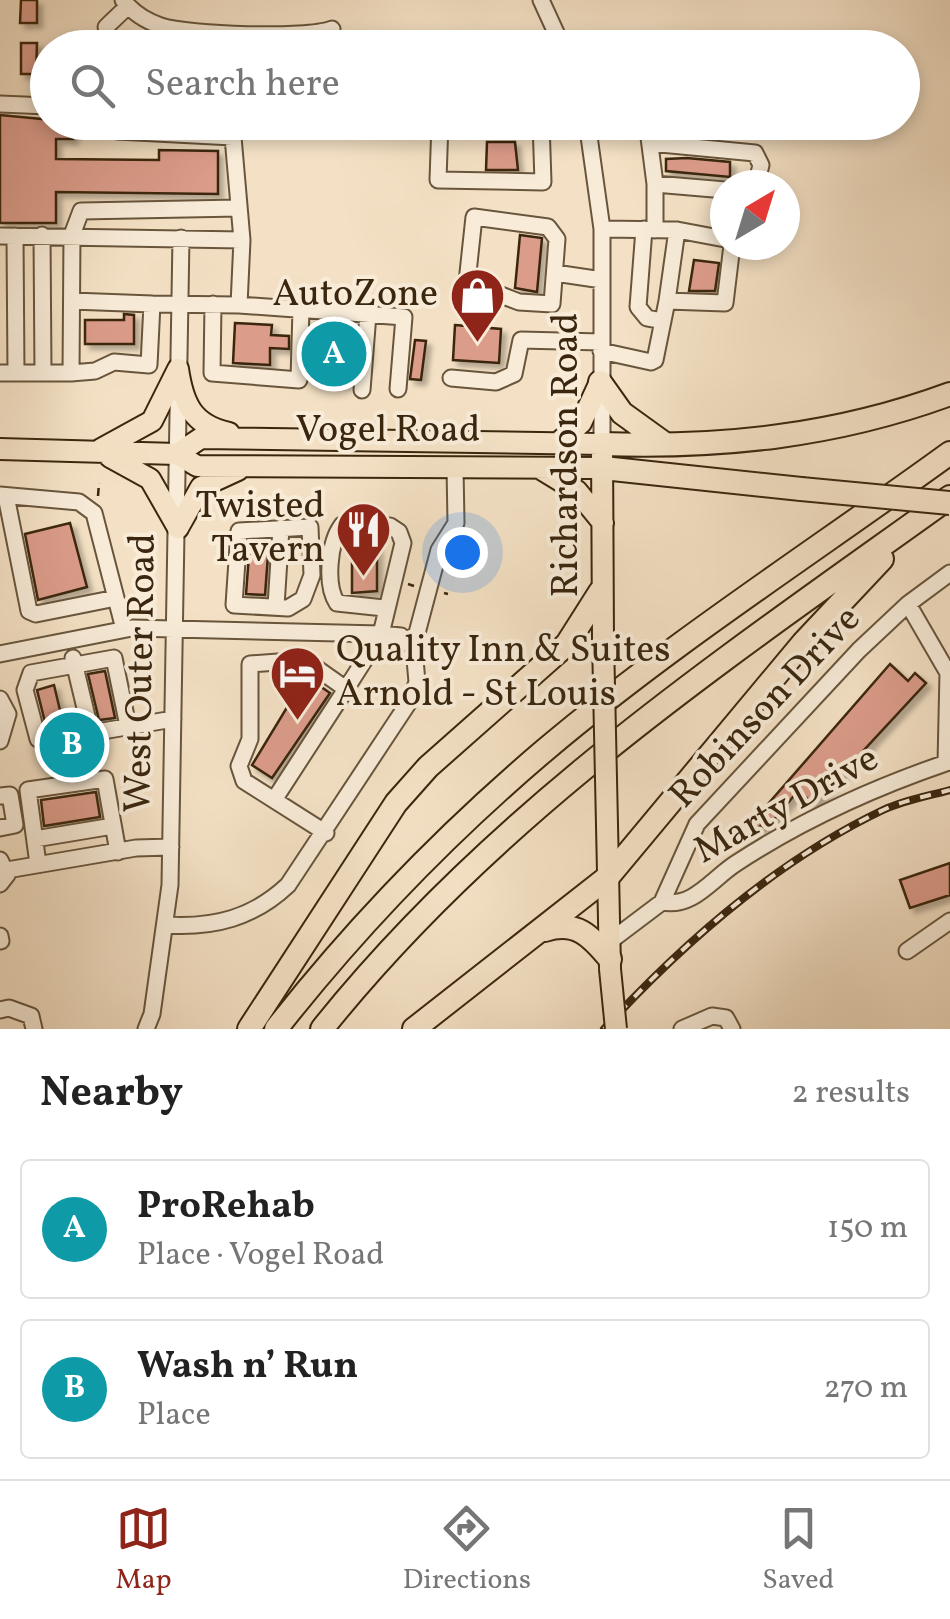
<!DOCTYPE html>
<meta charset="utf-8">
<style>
body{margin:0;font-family:Vollkorn,serif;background:#f2f2f2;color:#222}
.compass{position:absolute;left:710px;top:170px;width:90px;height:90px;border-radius:50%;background:#fff;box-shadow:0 5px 15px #0003;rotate:38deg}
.you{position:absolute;left:462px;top:552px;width:35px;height:35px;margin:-25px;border:8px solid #fff;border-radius:50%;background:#1a73e8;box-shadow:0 0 0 15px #1a73e833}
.badge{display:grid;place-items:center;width:65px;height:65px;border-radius:50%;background:#8f2418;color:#fff;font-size:32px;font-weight:700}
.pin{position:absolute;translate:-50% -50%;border:5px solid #fff;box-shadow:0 2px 10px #0006}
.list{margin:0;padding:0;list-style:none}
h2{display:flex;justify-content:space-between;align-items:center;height:130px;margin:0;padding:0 40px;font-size:42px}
h2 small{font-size:32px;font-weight:400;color:#767676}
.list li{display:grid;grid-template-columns:65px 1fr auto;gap:30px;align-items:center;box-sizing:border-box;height:140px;margin:0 20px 20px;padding:0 20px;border:2px solid #e0e0e0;border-radius:10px}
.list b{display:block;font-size:38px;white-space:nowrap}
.list p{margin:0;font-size:32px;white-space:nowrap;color:#767676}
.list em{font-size:32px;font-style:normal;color:#767676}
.icon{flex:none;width:55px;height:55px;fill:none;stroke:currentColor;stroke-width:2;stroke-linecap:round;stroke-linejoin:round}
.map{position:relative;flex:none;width:950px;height:1029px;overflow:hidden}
.search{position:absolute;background:#fff;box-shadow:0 5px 15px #0003;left:30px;right:30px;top:30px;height:110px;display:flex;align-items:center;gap:25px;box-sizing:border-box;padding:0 35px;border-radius:55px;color:#767676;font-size:38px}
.sheet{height:450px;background:#fff}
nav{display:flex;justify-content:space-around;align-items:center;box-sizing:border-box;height:140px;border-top:2px solid #e0e0e0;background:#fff;font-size:28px;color:#767676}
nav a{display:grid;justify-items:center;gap:5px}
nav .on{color:#8f2418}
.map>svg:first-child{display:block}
</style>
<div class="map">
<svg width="950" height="1029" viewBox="0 0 950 1029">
<defs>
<filter id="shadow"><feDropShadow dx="5" dy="5" stdDeviation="2.5" flood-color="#0004"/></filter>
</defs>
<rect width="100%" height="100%" fill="#f4e1c5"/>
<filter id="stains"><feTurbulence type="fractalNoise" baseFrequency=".002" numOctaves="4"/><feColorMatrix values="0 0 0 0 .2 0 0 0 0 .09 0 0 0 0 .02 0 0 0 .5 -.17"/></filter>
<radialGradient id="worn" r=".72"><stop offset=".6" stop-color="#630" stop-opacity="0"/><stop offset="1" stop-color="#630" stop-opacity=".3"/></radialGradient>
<path fill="#db9c8a" stroke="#3a260e" stroke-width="2.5" filter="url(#shadow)" d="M 21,0 L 37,0 L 37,23 L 20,23 Z
M 21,43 L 37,43 L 36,74 L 21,74 Z
M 0,115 L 73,122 L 73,139 L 56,139 L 56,159 L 159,160 L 159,150 L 218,151 L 218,194 L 56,192 L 56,223 L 0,223 Z
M 487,142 L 515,142 L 518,170 L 486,170 Z
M 687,158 L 730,162 L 730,177 L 666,171 L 666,159 Z
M 520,235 L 542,238 L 537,292 L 515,288 Z
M 694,260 L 719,263 L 715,291 L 689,291 Z
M 124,314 L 134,315 L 134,344 L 85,344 L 85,320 L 124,320 Z
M 235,323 L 272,325 L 271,335 L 289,336 L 289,349 L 270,348 L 270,365 L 233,363 Z
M 323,324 L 350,326 L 345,383 L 318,381 Z
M 455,325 L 501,329 L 499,363 L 453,360 Z
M 415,340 L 426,341 L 421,380 L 410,379 Z
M 70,523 L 87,587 L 38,600 L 25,534 Z
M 352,547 L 377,547 L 377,591 L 352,593 Z
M 249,555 L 268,555 L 265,595 L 246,594 Z
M 890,664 L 908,681 L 915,673 L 926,683 L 814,804 L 798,791 L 766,829 L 761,825 L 755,833 L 748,827 Z
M 105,671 L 115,718 L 99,720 L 88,674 Z
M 311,680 L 330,693 L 272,778 L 252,765 L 303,681 L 308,684 Z
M 54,685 L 63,723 L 46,726 L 37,690 Z
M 96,792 L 100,817 L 44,826 L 41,800 Z
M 950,863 L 950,895 L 910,908 L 900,880 Z"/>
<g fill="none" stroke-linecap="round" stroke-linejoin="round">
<defs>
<path id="minor" d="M 123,0 C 133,13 146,21 161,26 C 189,35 306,39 332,29
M 541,0 L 563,48
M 106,27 L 128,6
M 0,104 L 48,106
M 440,122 L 438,180 L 543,182 L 541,122
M 587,122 L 602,229 L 602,444
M 647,122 L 655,184 L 725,190
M 650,143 L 755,153 L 761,165 L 756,185
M 655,184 L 655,230
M 474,217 L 548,227 L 557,239 L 552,304 L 519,302 L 467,282 Z
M 602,229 L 677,230 L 725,239
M 644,229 L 638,307 L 647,318 L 663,321
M 42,235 L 43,373
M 0,236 L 242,240 L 233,137 L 117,131 L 116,122
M 15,236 L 16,373
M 242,240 L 239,305 L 404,317 L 398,389
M 555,273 L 602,280
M 72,301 L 152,304
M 667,301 L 677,230
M 213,304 L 212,373 L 299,380 L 301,309
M 601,351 L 651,362 L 655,360 L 667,301 L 725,303 L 732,245
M 0,373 L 71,373 L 72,235 L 81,211 L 239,208
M 71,373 L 95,371 L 114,362 L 149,365 L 152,304 L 239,305
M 451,378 L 496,382 L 514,374 L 521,340 L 601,342
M 362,390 L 368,314
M 0,495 L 79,502 L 94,513 L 124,629
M 6,496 L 29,611 L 36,614 L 116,598
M 310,527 L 312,575 L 303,599 L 288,608 L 234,605 L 239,531 Z
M 276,606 L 281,528
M 381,634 L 403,543 L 399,532 L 390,526 L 342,525 C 329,542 325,585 337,603 L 384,608
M 409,641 L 417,633 L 439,550 L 456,523 L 455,467
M 0,654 L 132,628 L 381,634 L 401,636 L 414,648 L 417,682 L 411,699 L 288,885 C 253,918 214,928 166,925
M 73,658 L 91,733 L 173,719
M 0,699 L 8,714 L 0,741
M 90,730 L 38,739 L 25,690 L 31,673 L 114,658 L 128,726
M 0,796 L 10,795 L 15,825 L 0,828
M 274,800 L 346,689
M 326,833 L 244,781 L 239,766 L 250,739 L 250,664 L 305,660 L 346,689 L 369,653
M 35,839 L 113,826
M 0,860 L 7,875 L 0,884
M 38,864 L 28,790 L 105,779 L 118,852
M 7,870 L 136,848 L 171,847
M 662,902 C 693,908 711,880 735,864 C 799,822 873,788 946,763 L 948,673 L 908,604
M 0,936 L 1,941
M 609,942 L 662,902 L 697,824 L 859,650 L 908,604 L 950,573
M 907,951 L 950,921
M 0,1010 L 9,1008 L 31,1016 L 34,1029
M 146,1029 L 152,1014 L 170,885 L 181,238
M 682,1029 L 712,1016 L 726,1018 L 732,1029"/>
<path id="major" d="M 178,369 C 183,403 192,425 229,433
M 559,442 L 581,423 L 600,382
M 0,449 L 177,454 L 197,466 L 603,468
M 101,449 L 152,421 L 178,369
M 177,454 L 201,438 L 602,444 L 603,640
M 110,457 L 150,479 L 178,528
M 541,469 L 577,491 L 603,523
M 178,528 L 201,487 L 238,470
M 607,825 L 610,968"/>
<path id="highway" d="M 600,382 L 622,413 L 665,444
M 602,444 C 722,448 836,436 950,394
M 603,468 L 801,489
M 545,930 C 576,920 591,936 610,959
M 249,1029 L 396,803 L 428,767 L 567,644 L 600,592
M 276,1029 C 356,927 446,834 545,750 C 673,642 815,551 950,453
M 322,1029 C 496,811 726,658 950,497
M 414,1029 L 608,877 L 803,643 L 882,559"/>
</defs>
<use href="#minor" stroke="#68553c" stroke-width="19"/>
<use href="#major" stroke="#3a260e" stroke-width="24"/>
<use href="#highway" stroke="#3a260e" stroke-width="26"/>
<path stroke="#3a260e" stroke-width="2.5" stroke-dasharray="8 5" stroke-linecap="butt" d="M 98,496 L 99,483
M 408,584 L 414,586
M 444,593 L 448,594"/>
<use href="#minor" stroke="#f8ecd9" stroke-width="15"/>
<use href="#major" stroke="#f4e1c5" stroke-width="20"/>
<use href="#highway" stroke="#f4e1c5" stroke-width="22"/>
<defs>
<path id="rail" d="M 604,1029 C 683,943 776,861 883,810 C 904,800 928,796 950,790"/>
</defs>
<use href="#rail" stroke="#3a260e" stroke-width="8"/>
<use href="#rail" stroke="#f8ecd9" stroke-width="4" stroke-dasharray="11" stroke-linecap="butt"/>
<defs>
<path id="major-bridge" d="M 603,640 L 607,825
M 610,969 L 616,1029"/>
<path id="highway-bridge" d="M 801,489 L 950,503"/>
</defs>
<use href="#major-bridge" stroke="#3a260e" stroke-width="24" stroke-linecap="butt"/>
<use href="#highway-bridge" stroke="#3a260e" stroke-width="26" stroke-linecap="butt"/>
<use href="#major-bridge" stroke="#f4e1c5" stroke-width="20"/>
<use href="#highway-bridge" stroke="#f4e1c5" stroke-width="22"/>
</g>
<defs>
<symbol id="shop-pin" viewBox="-11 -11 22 30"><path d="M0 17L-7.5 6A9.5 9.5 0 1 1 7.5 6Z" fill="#8f2418" stroke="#f8ecd9"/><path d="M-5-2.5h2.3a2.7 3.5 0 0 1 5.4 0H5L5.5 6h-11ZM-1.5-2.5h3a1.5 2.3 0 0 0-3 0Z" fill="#fff"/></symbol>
<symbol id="restaurant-pin" viewBox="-11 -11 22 30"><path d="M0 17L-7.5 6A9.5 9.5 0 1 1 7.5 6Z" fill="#8f2418" stroke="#f8ecd9"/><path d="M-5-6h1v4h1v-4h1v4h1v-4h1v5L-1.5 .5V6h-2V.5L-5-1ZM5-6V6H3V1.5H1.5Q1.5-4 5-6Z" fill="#fff"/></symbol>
<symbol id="hotel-pin" viewBox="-11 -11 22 30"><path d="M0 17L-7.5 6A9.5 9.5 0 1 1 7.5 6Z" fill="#8f2418" stroke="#f8ecd9"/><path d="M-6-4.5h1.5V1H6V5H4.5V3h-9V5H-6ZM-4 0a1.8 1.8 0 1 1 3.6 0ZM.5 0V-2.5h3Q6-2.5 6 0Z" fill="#fff"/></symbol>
</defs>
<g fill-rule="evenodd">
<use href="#shop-pin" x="446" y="264" width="63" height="86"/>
<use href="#restaurant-pin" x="332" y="498" width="63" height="86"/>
<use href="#hotel-pin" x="266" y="642" width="63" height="86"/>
</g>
<g text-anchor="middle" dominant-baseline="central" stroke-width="8" stroke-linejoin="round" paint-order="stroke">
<g font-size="38" fill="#3a260e" stroke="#f8ecd9" text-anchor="end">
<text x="438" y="295">AutoZone</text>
<text x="325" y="507">Twisted<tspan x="325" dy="44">Tavern</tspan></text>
<text x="336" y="651" text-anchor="start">Quality Inn &amp; Suites<tspan x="336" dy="44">Arnold - St Louis</tspan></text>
</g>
<g font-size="38" fill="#3a260e" stroke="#f8ecd9">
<text x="388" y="431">Vogel Road</text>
<text transform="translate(567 455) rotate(-90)">Richardson Road</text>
<text transform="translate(142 673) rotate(-89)">West Outer Road</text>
<text transform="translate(766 708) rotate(-47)">Robinson Drive</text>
<text transform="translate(787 806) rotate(-29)">Marty Drive</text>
</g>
</g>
<rect width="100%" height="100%" filter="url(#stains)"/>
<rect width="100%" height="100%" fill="url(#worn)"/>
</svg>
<svg class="compass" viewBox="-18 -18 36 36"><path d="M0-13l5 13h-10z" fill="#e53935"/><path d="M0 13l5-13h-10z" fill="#767676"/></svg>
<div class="you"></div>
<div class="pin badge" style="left:334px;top:354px;background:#0f9aa8">A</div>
<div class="pin badge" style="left:72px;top:745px;background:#0f9aa8">B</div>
<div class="search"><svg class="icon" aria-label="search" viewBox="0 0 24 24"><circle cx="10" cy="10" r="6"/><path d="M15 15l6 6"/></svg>Search here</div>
</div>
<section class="sheet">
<h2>Nearby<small>2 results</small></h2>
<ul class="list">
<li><span class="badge" style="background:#0f9aa8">A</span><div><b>ProRehab</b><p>Place · Vogel Road</p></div><em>150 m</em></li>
<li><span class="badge" style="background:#0f9aa8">B</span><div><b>Wash n’ Run</b><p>Place</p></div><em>270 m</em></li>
</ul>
</section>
<nav>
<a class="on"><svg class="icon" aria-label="map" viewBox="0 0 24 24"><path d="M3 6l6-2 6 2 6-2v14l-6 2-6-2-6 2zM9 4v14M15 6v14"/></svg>Map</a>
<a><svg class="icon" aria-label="directions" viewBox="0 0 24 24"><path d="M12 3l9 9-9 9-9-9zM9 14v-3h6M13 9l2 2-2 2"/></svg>Directions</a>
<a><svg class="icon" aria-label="saved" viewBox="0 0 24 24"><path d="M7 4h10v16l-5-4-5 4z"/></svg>Saved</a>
</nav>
